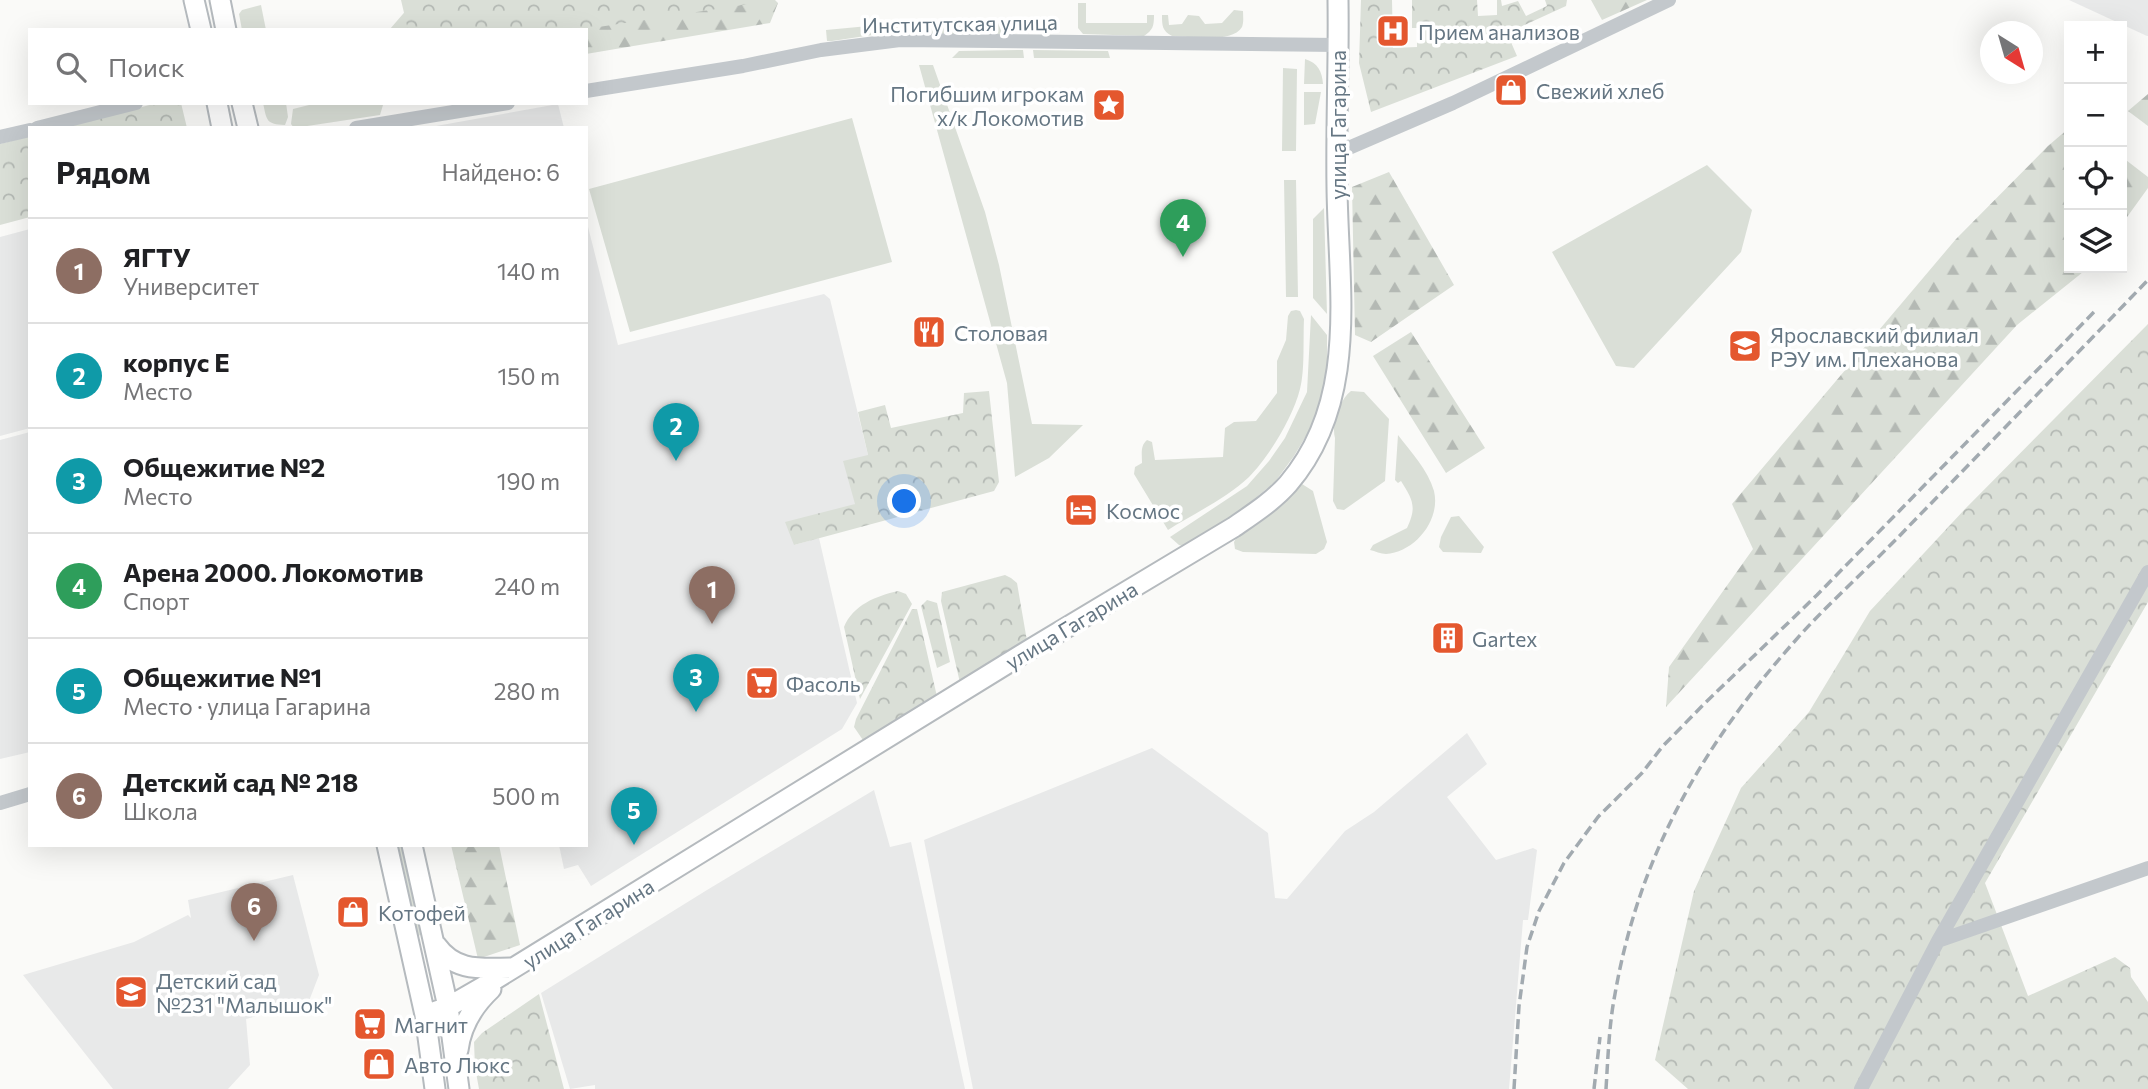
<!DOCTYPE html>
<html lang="ru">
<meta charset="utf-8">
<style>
body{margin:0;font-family:Commissioner,sans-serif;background:#f6f6f6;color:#202124}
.controls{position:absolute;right:21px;top:21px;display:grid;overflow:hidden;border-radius:0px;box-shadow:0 7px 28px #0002}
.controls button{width:63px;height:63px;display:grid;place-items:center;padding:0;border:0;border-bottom:2px solid #e0e0e0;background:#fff;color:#202124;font:35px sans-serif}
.compass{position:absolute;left:1980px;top:21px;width:63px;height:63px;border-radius:50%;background:#fff;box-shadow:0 7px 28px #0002;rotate:143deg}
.you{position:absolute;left:905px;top:502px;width:24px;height:24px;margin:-18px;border:5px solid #fff;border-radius:50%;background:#1a73e8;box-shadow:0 0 0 10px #1a73e833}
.badge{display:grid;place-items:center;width:46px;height:46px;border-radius:50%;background:#db2777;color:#fff;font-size:23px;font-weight:700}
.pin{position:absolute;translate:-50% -58px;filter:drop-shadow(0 2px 4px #0008)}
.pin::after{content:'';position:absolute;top:37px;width:24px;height:21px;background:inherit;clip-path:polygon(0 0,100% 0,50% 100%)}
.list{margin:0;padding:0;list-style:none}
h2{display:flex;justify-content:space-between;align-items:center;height:91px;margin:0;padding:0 28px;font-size:30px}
h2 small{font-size:23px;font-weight:400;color:#757577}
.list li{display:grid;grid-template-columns:46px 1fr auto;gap:21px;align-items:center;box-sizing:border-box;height:105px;padding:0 28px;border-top:2px solid #e0e0e0}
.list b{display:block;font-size:26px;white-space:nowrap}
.list p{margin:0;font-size:23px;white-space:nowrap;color:#757577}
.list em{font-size:23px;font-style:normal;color:#757577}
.icon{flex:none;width:38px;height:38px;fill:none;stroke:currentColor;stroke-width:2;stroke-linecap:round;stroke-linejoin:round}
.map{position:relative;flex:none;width:2148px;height:1089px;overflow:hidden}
.search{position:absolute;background:#fff;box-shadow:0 7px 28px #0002;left:28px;top:28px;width:560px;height:77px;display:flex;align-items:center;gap:18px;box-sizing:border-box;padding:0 24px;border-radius:0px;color:#757577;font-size:26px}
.panel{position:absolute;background:#fff;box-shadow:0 7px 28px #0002;left:28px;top:126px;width:560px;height:721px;border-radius:0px}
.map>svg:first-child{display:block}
</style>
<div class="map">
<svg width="2148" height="1089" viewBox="0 0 2148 1089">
<defs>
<pattern id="forest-firs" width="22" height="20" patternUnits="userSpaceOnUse" patternTransform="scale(1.75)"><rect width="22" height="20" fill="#dadfd7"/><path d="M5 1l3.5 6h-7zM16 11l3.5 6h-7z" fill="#b4b9b4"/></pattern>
<pattern id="park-crowns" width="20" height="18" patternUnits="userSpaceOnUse" patternTransform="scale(1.75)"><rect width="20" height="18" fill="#dadfd7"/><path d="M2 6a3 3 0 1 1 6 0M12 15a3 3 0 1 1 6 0" fill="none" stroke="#b4b9b4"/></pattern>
</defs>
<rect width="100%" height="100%" fill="#fafaf8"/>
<path fill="#e8e9e9" d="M 2069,0 L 2148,0 L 2148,36 L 2147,36 Z
M 558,104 L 564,128 L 425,128 Z
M 586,219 L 618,345 L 824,294 L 830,299 L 868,455 L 855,504 L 794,545 L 819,538 L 857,703 L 842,729 L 591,886 L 578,865 L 564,869 L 559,845 L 586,845 Z
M 30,229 L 30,428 L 0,436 L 0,237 Z
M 30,432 L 30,752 L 0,759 L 0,440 Z
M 1467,733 L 1487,764 L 1447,797 L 1496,860 L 1533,848 L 1537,850 L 1528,920 L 1523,920 L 1509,1089 L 973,1089 L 924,840 L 1152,748 L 1268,833 L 1275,898 L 1287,899 L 1345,831 L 1374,812 Z
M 874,790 L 890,847 L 911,842 L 965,1089 L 595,1089 L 595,1085 L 570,1089 L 541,993 L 707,890 Z
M 293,875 L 319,975 L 309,1001 L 246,1019 L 250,1065 L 228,1089 L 113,1089 L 23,975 L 134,942 L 188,915 L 191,918 L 188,900 Z"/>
<path fill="#dadfd7" d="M 1078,3 L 1086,3 L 1086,23 L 1147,23 L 1147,15 L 1154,15 C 1154,26 1153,30 1144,36 L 1083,34 L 1078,28 Z
M 261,5 L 266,30 L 242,30 L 239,14 L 242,10 Z
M 1234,10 L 1243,11 C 1243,16 1244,22 1242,27 C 1232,44 1189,36 1172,36 C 1162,31 1162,25 1162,15 L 1168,15 L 1169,25 L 1182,24 L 1188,15 L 1199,16 L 1205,24 L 1222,23 Z
M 1010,23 L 1010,30 L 1002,34 L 879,34 L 832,41 L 827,41 L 826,30 L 879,25 Z
M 1023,50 L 1024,58 L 952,58 L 959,51 Z
M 1033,50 L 1108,51 L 1110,58 L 1034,58 Z
M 1305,59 C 1318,63 1322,71 1323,84 L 1304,84 Z
M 919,65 L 933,65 L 985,212 L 999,265 L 1032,424 L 1083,425 L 1049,458 L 1015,477 L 1007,383 Z
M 1283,68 L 1297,69 L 1296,151 L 1282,151 Z
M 1304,92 L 1321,92 L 1315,124 L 1304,125 Z
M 263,103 L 286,103 L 288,117 L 285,125 C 266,124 267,121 263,103 Z
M 317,103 L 382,103 L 383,105 L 380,115 L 294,128 L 291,124 L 293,109 Z
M 852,118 L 892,262 L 630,332 L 589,189 Z
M 1707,165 L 1752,210 L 1741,252 L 1634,368 L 1616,366 L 1552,252 Z
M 1284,180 L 1296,180 L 1298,297 L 1286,297 Z
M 1324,208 L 1327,314 L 1313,298 L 1313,219 Z
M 1296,310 L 1300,311 L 1304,319 C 1303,339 1305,371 1300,389 C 1293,417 1269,457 1249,477 C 1227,498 1193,514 1168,530 L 1134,474 L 1135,467 L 1142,463 C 1142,454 1140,446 1147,440 L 1152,442 L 1155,460 L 1223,457 L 1225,428 L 1234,422 L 1256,421 L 1277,393 L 1277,361 L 1286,340 L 1288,316 L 1291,311 Z
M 1311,315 L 1327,335 L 1327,386 L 1321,407 L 1312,426 L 1294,456 L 1275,482 L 1237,513 L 1186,547 L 1179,545 L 1170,537 L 1247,486 L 1269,461 L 1285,438 L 1307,392 Z
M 1351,391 L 1364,392 L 1389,419 L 1385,481 L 1344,510 L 1337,509 L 1333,501 L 1335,438 C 1331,425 1340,399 1351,391 Z
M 1398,435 C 1411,452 1428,470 1434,491 C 1441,520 1415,552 1386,554 C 1381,554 1375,551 1370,550 L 1373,545 L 1407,528 C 1417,507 1413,500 1401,481 L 1398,483 L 1395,480 Z
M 1302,484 L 1313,491 L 1327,542 L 1324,549 L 1316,554 L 1243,552 L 1235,549 L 1234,542 L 1238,535 L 1279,506 L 1295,488 Z
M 1459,516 L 1484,547 L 1481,553 L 1443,552 L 1439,547 L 1441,537 L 1451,517 Z
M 397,845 L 403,845 L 423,934 L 418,936 Z"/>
<path fill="url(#forest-firs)" d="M 415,0 L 775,0 L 778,3 L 770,23 L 586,54 L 586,30 L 390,29 Z
M 1591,0 L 1647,0 L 1602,20 Z
M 2148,94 L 2148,126 L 2128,111 Z
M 2069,128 L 2069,268 L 2088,268 L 2017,325 L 1666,707 L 1669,667 L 1753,549 L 1732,504 L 1956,239 L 2048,146 Z
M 2122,157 L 2148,177 L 2148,188 L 2122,224 Z
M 1389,172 L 1454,285 L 1371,342 L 1355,335 L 1352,187 Z
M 1411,332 L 1485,448 L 1446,473 L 1373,356 Z
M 451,845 L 499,845 L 520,945 L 478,959 Z"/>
<path fill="url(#park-crowns)" d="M 401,0 L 775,0 L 579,30 L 408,30 Z
M 1361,0 L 1392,0 L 1393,48 L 1417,47 L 1417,28 L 1412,28 L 1412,0 L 1477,0 L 1478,16 L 1497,15 L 1497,0 L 1501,0 L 1502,6 L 1518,1 L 1526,16 L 1547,6 L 1545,0 L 1567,0 L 1566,6 L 1507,33 L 1517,56 L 1371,112 L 1359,63 Z
M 157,103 L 181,103 L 187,128 L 62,128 Z
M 30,136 L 30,217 L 0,225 L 0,144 Z
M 2148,324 L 2148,602 L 1985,883 L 2028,996 L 2115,957 L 2130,968 L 2131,977 L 2148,1002 L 2148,1089 L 1688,1089 L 1655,1060 L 1694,891 L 1741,788 L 1809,712 L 1870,611 L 1965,509 Z
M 989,391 L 999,482 L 994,491 L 794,545 L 785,522 L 855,504 L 843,461 L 868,455 L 858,412 L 885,405 L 891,428 L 963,413 L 964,393 Z
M 1005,575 L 1011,578 L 1017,583 L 1027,641 L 961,687 L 941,601 L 942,592 Z
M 898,591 L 906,594 L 912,604 L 860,699 L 844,627 C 853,605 876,596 898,591 Z
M 927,600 L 937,603 L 950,662 L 937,668 L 922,610 L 921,606 Z
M 912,609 L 917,609 L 938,701 L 867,746 L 854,727 L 856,719 Z
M 539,994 L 564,1089 L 479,1089 L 475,1067 L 474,1042 L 482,1033 Z"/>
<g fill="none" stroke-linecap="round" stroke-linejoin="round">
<defs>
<path id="major" d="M 194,0 L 201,30
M 220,0 L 226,30
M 217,103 L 222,128
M 242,103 L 248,128
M 387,845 L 425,1015 L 435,1089
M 412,845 L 448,1007 L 459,1089
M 436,945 C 456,973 482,968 513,968
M 425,1015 L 448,1007 L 481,988 L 1034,647 L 1234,527 C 1253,514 1273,501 1288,484 C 1360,400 1338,288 1337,187 C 1336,124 1339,62 1338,0
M 458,1050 C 461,1026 473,1006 491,989"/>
</defs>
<use href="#major" stroke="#b5babe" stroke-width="23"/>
<path stroke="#c3c8cc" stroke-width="14" d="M 586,91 L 743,66 L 821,50 L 900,40 L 1338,45
M 37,128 L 136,103
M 356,128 L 508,103
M 0,137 L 30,130
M 1337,153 L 1453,103 L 1669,0
M 0,803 L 30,794
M 1938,941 L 2148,868
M 1861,1089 L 1938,941 L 2148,572"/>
<use href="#major" stroke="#fff" stroke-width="19"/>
<path stroke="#a2aab0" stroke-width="3.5" stroke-dasharray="10 5" stroke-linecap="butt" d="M 1514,1089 L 1519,1006 L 1527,947 L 1539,911 L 1564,863 L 1598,817 L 1642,773 L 1662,747 L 1704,704 L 1817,595 L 2095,311
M 1594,1089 L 1600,1037
M 1606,1089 C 1608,1057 1609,1025 1615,994 C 1640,851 1706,739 1803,632 C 1836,596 1874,563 1908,527 C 1988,445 2068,363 2148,280"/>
</g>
<defs>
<symbol id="hospital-square" viewBox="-11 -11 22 22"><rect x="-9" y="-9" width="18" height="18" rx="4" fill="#e4572e" stroke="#fff"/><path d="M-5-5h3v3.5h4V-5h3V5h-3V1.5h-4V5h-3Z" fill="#fff"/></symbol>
<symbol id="shop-square" viewBox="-11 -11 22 22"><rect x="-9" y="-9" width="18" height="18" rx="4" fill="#e4572e" stroke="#fff"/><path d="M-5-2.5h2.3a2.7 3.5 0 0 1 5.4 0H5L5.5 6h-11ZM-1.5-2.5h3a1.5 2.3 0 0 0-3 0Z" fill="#fff"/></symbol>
<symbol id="sight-square" viewBox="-11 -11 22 22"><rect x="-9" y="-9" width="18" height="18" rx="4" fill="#e4572e" stroke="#fff"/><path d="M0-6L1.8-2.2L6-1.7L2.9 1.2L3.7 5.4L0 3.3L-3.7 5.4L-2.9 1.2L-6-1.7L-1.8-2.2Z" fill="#fff"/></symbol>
<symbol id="restaurant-square" viewBox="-11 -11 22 22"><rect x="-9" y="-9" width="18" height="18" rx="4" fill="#e4572e" stroke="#fff"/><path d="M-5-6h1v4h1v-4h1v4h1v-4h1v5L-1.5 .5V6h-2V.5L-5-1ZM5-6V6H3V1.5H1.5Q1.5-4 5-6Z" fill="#fff"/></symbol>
<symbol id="university-square" viewBox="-11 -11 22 22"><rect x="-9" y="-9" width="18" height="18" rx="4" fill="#e4572e" stroke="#fff"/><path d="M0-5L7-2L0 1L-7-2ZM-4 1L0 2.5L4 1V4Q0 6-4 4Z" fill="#fff"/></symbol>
<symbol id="hotel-square" viewBox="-11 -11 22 22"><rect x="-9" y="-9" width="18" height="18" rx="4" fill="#e4572e" stroke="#fff"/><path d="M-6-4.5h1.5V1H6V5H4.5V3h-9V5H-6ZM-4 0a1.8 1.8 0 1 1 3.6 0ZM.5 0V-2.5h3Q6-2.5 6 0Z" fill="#fff"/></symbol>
<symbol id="building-square" viewBox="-11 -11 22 22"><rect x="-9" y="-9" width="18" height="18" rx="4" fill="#e4572e" stroke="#fff"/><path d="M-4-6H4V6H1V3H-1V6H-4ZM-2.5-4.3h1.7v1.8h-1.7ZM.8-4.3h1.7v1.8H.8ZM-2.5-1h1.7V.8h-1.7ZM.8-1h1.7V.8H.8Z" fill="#fff"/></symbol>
<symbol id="supermarket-square" viewBox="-11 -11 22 22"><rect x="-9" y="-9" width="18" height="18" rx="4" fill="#e4572e" stroke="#fff"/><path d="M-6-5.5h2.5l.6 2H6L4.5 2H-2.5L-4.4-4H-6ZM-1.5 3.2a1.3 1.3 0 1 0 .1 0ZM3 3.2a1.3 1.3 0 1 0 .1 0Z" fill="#fff"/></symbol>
<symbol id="school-square" viewBox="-11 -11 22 22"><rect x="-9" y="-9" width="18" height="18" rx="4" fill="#e4572e" stroke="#fff"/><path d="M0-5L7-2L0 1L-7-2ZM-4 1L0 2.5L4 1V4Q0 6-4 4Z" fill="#fff"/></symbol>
</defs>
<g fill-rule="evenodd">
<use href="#hospital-square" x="1374" y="12" width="38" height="38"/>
<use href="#shop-square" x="1492" y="71" width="38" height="38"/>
<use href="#sight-square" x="1090" y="86" width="38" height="38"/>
<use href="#restaurant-square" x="910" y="313" width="38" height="38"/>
<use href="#university-square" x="1726" y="327" width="38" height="38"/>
<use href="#hotel-square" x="1062" y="491" width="38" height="38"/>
<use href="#building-square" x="1429" y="619" width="38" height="38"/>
<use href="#supermarket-square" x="743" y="664" width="38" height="38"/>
<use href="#shop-square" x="334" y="893" width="38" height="38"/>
<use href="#school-square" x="112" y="973" width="38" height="38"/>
<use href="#supermarket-square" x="351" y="1005" width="38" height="38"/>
<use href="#shop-square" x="360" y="1045" width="38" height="38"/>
</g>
<g text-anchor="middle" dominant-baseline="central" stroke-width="7" stroke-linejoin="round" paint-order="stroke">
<g font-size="21" fill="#657683" stroke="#fff">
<text transform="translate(960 23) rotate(-1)">Институтская улица</text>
<text transform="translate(1337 125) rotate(-90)">улица Гагарина</text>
<text transform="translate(1071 625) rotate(-31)">улица Гагарина</text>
<text transform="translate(588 923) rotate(-32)">улица Гагарина</text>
</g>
<g font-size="21" fill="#657683" stroke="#fff" text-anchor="start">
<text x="1418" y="31">Прием анализов</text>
<text x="1536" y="90">Свежий хлеб</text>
<text x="1084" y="93" text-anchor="end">Погибшим игрокам<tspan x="1084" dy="24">х/к Локомотив</tspan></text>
<text x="954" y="332">Столовая</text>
<text x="1770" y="334">Ярославский филиал<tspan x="1770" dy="24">РЭУ им. Плеханова</tspan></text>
<text x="1106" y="510">Космос</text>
<text x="1472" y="638">Gartex</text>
<text x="786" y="683">Фасоль</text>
<text x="378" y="912">Котофей</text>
<text x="156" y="980">Детский сад<tspan x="156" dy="24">№231 "Малышок"</tspan></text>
<text x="394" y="1024">Магнит</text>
<text x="404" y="1064">Авто Люкс</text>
</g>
</g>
</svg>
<div class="controls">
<button>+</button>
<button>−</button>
<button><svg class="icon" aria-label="locate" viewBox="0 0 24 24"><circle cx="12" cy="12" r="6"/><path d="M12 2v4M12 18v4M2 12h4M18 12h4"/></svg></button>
<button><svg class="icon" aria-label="layers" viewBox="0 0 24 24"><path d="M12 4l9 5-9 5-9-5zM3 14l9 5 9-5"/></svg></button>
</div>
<svg class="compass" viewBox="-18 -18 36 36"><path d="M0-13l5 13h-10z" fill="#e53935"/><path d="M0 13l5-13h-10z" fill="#757577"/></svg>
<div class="you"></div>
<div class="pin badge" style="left:712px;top:624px;background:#8d6e63">1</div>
<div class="pin badge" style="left:676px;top:461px;background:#0f9aa8">2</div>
<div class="pin badge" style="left:696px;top:712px;background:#0f9aa8">3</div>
<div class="pin badge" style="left:1183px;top:257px;background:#2e9e5b">4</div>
<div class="pin badge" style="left:634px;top:845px;background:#0f9aa8">5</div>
<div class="pin badge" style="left:254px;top:941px;background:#8d6e63">6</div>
<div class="search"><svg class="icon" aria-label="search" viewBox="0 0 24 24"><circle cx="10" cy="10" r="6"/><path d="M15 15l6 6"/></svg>Поиск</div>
<section class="panel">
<h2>Рядом<small>Найдено: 6</small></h2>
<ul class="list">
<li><span class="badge" style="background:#8d6e63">1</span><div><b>ЯГТУ</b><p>Университет</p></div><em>140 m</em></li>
<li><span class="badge" style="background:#0f9aa8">2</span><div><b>корпус Е</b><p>Место</p></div><em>150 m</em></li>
<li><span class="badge" style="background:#0f9aa8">3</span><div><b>Общежитие №2</b><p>Место</p></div><em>190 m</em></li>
<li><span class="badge" style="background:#2e9e5b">4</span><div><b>Арена 2000. Локомотив</b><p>Спорт</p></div><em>240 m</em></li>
<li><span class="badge" style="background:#0f9aa8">5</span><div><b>Общежитие №1</b><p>Место · улица Гагарина</p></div><em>280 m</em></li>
<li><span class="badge" style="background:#8d6e63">6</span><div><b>Детский сад № 218</b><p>Школа</p></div><em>500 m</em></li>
</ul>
</section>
</div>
